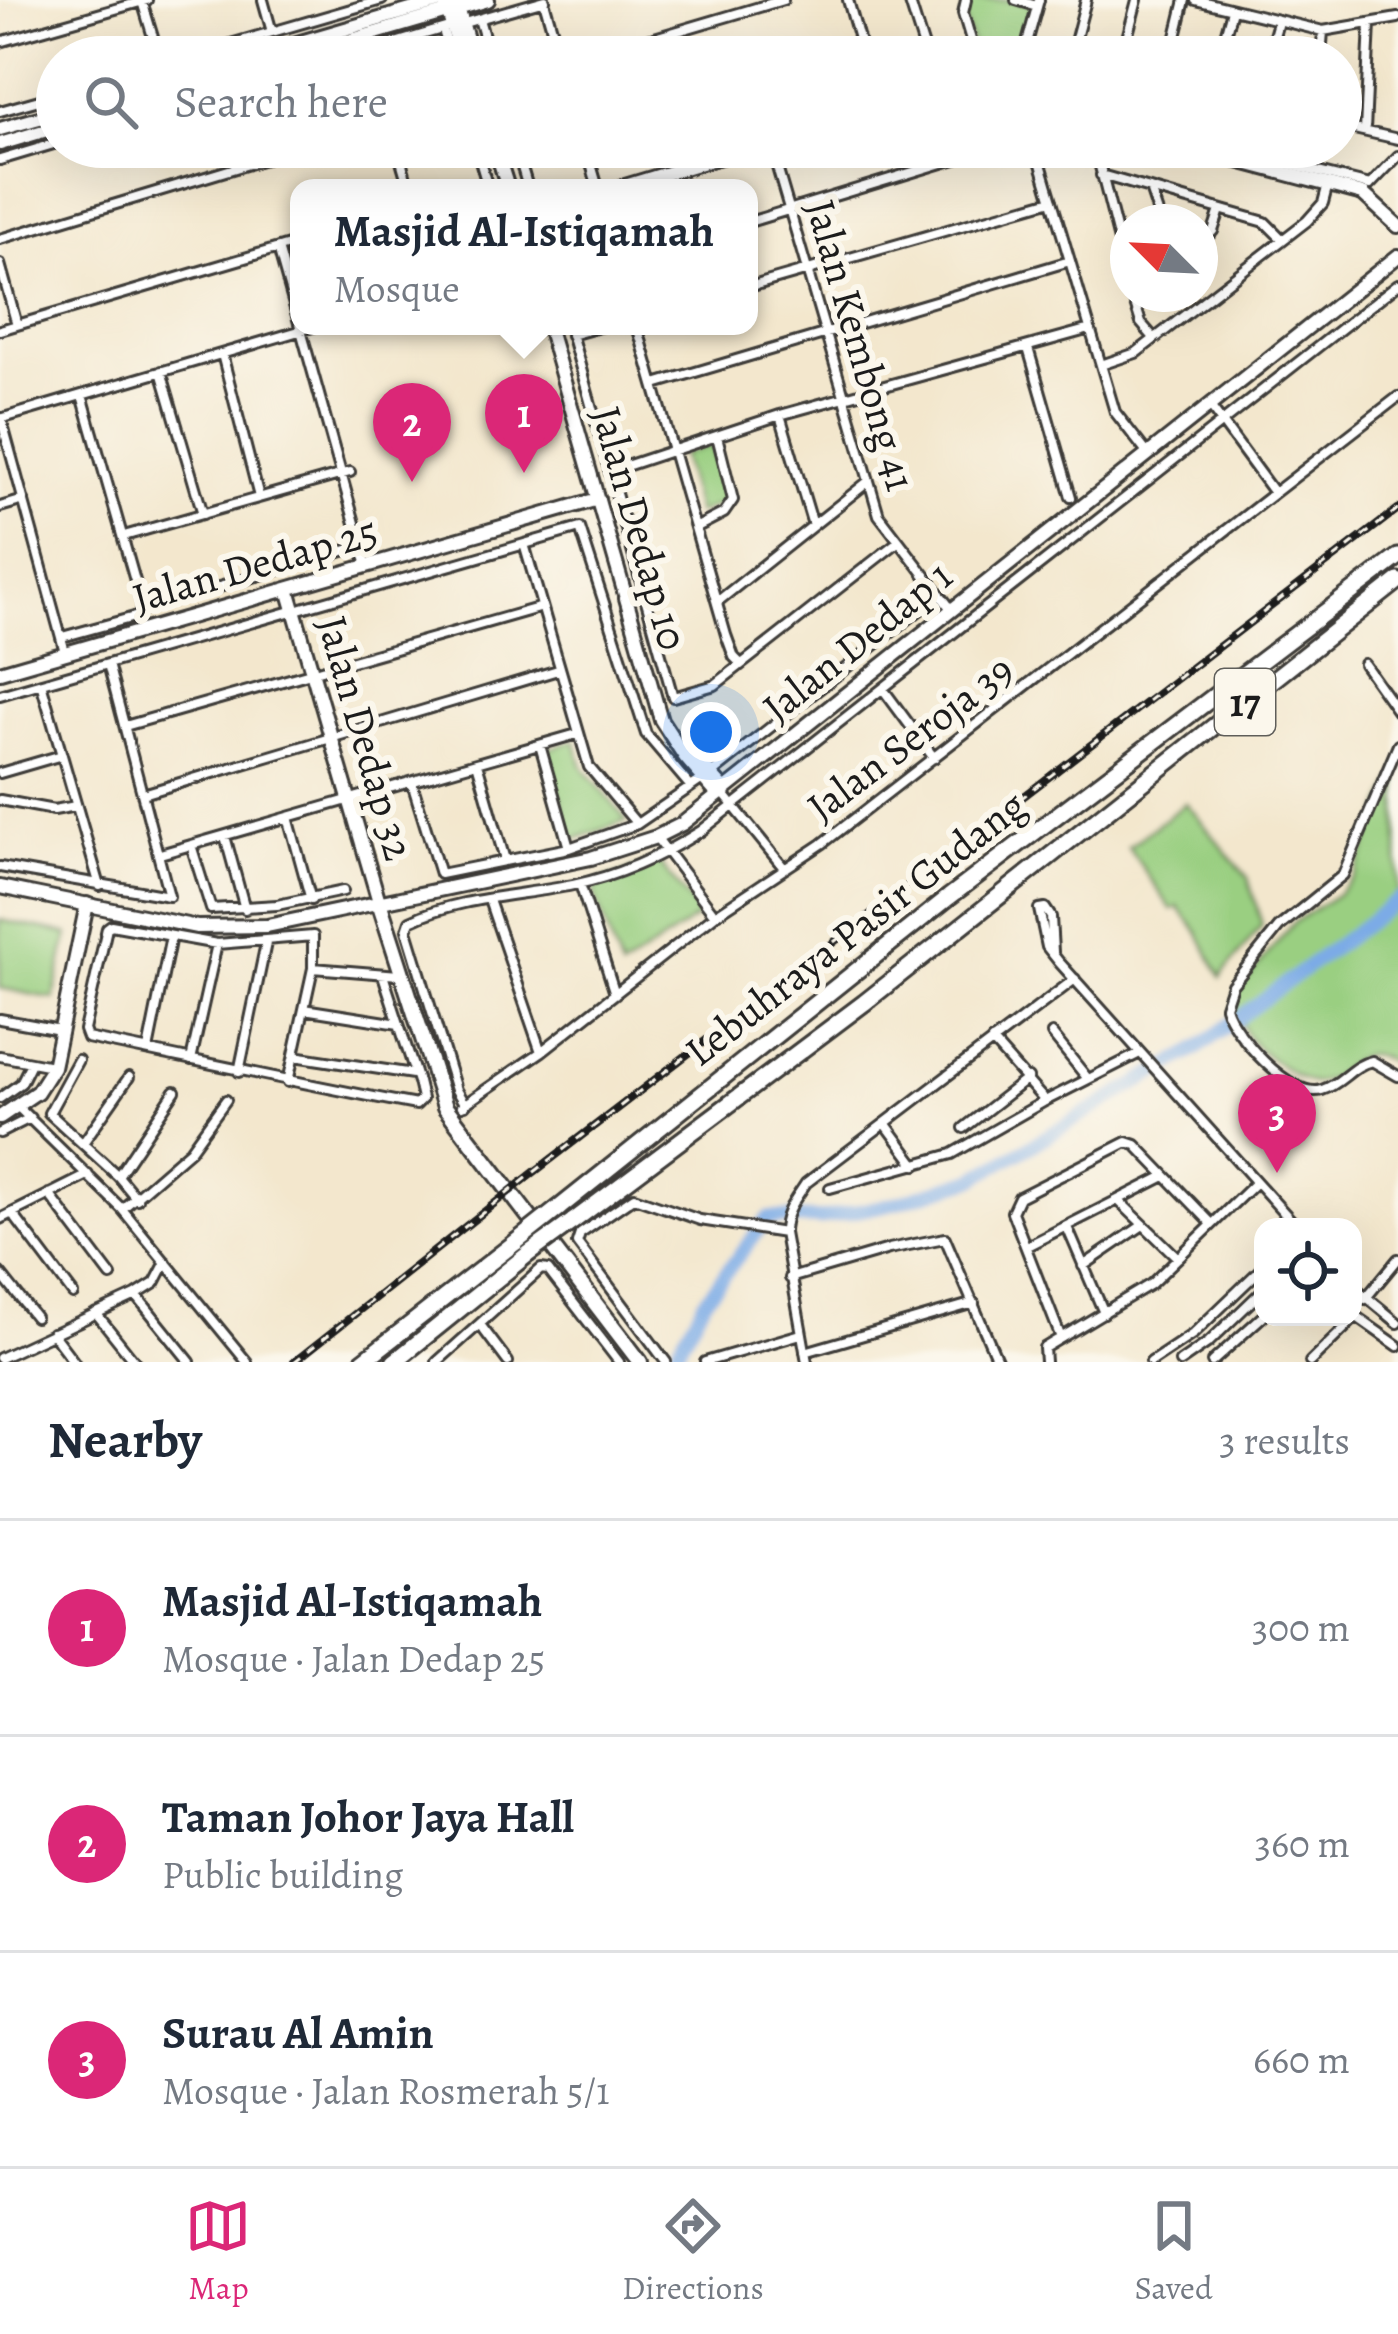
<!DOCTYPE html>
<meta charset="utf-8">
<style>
body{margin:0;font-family:Alegreya,serif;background:#f2f2f3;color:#1f2937}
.controls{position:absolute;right:36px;bottom:36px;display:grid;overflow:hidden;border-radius:24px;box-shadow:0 12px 48px #0002}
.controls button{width:108px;height:108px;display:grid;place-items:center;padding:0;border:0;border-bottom:3px solid #e0e1e3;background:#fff;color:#1f2937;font:60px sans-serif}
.compass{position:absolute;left:1110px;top:204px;width:108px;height:108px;border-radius:50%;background:#fff;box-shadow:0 12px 48px #0002;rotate:294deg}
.you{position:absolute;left:711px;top:732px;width:42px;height:42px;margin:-30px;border:9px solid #fff;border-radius:50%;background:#1a73e8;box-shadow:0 0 0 18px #1a73e833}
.badge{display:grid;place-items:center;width:78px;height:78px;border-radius:50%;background:#db2777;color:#fff;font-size:39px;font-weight:700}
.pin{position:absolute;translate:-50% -99px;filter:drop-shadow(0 3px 6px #0008)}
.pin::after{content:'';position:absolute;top:63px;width:42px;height:36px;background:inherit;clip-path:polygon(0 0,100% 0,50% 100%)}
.popup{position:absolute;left:290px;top:179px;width:468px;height:156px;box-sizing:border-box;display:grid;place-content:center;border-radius:24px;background:#fff;filter:drop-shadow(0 3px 9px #0005);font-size:39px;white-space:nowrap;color:#747a83}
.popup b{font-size:45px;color:#1f2937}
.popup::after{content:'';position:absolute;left:50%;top:100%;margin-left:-24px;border:24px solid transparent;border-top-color:#fff}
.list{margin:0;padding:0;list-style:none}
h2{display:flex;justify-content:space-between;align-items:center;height:156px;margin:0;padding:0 48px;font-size:51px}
h2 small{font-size:39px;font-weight:400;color:#747a83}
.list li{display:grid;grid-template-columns:78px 1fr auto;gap:36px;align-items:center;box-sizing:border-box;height:216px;padding:0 48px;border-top:3px solid #e0e1e3}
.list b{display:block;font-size:45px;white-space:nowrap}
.list p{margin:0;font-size:39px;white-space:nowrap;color:#747a83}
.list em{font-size:39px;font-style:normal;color:#747a83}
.icon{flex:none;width:66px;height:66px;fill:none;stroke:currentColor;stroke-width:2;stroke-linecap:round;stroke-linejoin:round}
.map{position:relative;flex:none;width:1398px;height:1362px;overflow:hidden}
.search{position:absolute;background:#fff;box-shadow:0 12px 48px #0002;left:36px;right:36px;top:36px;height:132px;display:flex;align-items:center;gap:30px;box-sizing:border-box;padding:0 42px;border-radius:66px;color:#747a83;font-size:45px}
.sheet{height:804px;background:#fff}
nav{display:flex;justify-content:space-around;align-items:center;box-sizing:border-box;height:168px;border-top:3px solid #e0e1e3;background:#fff;font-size:33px;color:#747a83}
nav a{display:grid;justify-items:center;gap:6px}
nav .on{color:#db2777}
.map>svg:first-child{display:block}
</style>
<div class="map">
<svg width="1398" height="1362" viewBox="0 0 1398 1362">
<rect width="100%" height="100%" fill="#fbf7ec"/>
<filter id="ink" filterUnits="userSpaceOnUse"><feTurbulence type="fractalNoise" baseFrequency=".00833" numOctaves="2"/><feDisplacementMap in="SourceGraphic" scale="24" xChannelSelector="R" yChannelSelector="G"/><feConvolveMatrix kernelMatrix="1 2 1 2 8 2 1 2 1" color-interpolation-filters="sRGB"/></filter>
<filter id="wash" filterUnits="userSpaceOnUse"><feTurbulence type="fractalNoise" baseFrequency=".004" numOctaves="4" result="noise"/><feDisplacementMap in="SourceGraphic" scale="48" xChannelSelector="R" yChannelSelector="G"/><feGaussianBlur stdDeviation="2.7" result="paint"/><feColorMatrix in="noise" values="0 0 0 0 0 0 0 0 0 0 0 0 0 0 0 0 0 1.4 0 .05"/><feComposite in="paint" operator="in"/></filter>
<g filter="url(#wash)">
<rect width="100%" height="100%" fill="#f3e7cd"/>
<path fill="#9acf81" stroke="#5b764e" stroke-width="3" d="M 966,0 L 1016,0 L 1037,6 L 1023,57 L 976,57 L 963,13 Z
M 711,445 L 727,501 L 697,514 L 681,455 Z
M 575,740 L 583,767 L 627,821 L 572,840 L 547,750 Z
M 1398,770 L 1398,1066 C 1352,1036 1350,1077 1315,1083 C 1304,1085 1262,1053 1253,1043 C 1245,1034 1240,1021 1233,1011 L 1236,994 L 1293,923 L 1336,895 L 1354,877 Z
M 1186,803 L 1248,878 L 1262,925 L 1221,977 L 1198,932 L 1178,907 L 1172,910 L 1128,847 Z
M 658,861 L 700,915 L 621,970 L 594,893 L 599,881 Z
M 0,920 L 68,934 L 54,999 L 0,988 Z"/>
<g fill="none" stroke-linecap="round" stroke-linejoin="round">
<path stroke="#7babe6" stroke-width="14" d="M 673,1357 L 704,1301 L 768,1218 L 820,1219 L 895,1203 L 973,1179 L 1194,1051 L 1398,900"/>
</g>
</g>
<g filter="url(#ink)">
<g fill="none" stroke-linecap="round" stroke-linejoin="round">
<defs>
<path id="street" d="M 263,0 L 272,32
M 848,0 L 864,57
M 909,0 L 927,57
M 966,0 L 963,13 L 976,57
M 1016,0 L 1037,6
M 1196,0 L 1323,31 L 1398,18
M 142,1 L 159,57
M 544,1 L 560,57
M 479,19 L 490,57
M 464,23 L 545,0
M 443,30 L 451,57
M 0,42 L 147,0
M 186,57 L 382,0
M 348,57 L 452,26
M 590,57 L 783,0
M 818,57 L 860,45
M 1023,57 L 1039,0
M 1071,57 L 1086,0
M 1122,57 L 1137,0
M 1171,57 L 1185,0
M 1219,57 L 1232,10
M 1268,57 L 1278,22
M 1321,57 L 1323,31
M 0,111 L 57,95
M 1341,126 L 1398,139
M 1365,131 L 1370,23
M 397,147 L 409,188
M 476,147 L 488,188
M 516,147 L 528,188
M 586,147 L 598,188
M 771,147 L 879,515 L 951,609
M 1036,147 L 1115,412 L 1147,453
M 1095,147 L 1128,276
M 1244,147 L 1242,153 L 1370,185
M 0,160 L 57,143
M 1101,175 L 1265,222 L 1282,239
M 1370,185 L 1398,156
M 1150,189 L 1161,222
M 749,222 L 995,147
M 0,239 L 305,147
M 1200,244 L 1213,231 L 1220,210
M 278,248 L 367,566
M 0,264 L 17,325
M 749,287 L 1052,200
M 1132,294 L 1141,323 L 1154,338
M 569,326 L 673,697 L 715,685 L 899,541
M 637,326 L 726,635 L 734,657 L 741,664
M 0,330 L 299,242
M 571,335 L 603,326
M 1028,348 L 1071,497
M 222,354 L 259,497
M 1101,365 L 1136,353 L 1307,221 L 1323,203 L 1328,184
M 161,371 L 203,514
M 655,384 L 1070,261
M 82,395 L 143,609
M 1210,406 L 1274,493
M 780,415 L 813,525
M 1,418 L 65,652
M 0,419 L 316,326
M 611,471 L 780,415 L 1090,329
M 0,507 L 24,500
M 697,527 L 724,513 L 733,500 L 717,436
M 124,536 L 350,472
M 524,544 L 589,767 L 637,824
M 717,602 L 869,481
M 62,637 L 138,616 L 143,609 L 361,546
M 1364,664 L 1398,712
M 41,683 L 100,886
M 883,689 L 934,758
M 0,695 L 580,528 L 646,734 L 691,787
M 125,726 L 542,607
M 540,745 L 569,848
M 1398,745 L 1343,875 L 1279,927 L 1232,985 L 1225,1006 C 1232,1033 1291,1100 1322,1090 C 1342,1084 1352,1065 1372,1061 L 1398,1076
M 477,763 L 505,860
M 0,773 L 62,755
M 711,774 L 940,594
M 412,783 L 440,874 L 569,848 L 637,824 L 704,778
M 723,793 L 784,868
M 143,794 L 558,670
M 0,800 L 54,810 L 76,806
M 288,817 L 311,900
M 225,836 L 245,909
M 656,837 L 715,915
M 191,845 L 211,909 L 277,905 L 343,891
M 160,854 L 577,734
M 0,867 L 169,896 L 108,664
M 580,884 L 615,994
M 489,900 L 541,1052
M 1039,909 L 1047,947 L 1059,962 L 1297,1227
M 1039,909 L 1045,908 L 1051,917 L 1053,952
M 313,968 L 399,975
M 304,1009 L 399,1024
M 0,1019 L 60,1030
M 1052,1034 L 1088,1079
M 992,1041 L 1045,1101
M 148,1050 L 171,936
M 0,1056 L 52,1066
M 294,1056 L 413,1074
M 78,1060 L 49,1113 L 118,1176 L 137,1199
M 191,1060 L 217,944
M 239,1072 L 266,943
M 288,1082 L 313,968 L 313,936 L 217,944 L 111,925 L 107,928 L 84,1030 L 87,1038 C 195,1060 302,1084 411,1104 L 416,1105 L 422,1099 L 418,1082 L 383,975
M 0,1098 L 21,1083 L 31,1063
M 465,1105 L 456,1090 L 407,930 L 410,921 C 459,897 520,896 573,885 C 618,876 663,855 701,831 L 1398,284
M 462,1106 L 541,1052 L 715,915 L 822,844 L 1398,397
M 19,1108 L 122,1209 L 247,1362
M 885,1123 L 916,1165
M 964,1128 L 1028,1078
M 0,1133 L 30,1118
M 83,1143 L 129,1077
M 118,1176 L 175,1091
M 830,1188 L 952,1154 L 1045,1101 L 1138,1054
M 49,1194 L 111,1276
M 1119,1201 L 1178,1258
M 122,1209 L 190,1150 L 226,1100
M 12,1213 L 73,1294
M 0,1219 L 88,1175
M 1067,1227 L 1104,1313
M 1027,1246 L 1165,1176
M 1083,1266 L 1143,1225
M 0,1273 L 35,1317
M 790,1278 L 889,1249 L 945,1238 L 998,1362
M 1353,1286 L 1398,1323
M 136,1295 L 190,1362
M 1365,1299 L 1398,1259
M 96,1313 L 135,1362
M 1354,1315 L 1398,1346
M 481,1326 L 508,1362
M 52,1333 L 74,1362
M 1061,1338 L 1012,1212 L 1019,1197 L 1127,1142 L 1136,1145 L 1212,1224
M 805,1352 L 974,1303
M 0,1358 L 136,1295 L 155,1283 L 166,1262
M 437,1362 L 541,1269 L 548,1270 L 619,1362
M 666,1362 L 577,1243 L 580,1234 L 634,1197 L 700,1220 L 784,1233
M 705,1362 L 801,1334
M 807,1362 L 784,1233 C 784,1212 795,1200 806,1183 L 1075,979
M 1045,1362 L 1044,1348 L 1151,1284 L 1255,1183
M 1151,1362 L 1193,1334 L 1263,1267
M 1180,1362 L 1209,1342 L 1263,1290
M 1212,1362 L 1263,1316
M 1310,1362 L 1356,1317"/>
<path id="secondary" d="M 456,0 L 472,57
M 446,7 L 462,57
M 249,57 L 445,0
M 294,57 L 488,0
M 0,129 L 57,113
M 0,144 L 57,127
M 495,147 L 508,188
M 1185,147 L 1363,194 L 1398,226
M 618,188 L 754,147
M 548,326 L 661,720 L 685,757 L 718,795
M 288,589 L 380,905
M 0,672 L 598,499
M 697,759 L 725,790
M 0,887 L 197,927 L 267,926 L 591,858 L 656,837 L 682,824 L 1398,256
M 0,1117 L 37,1092 L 53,1067 L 87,904"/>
<path id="primary" d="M 380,905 L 445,1107 L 640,1362"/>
<path id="highway" d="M 559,1208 L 949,897 L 1398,557
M 572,1222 L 864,1003 L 1398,581
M 362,1362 L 516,1242
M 394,1362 L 528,1254"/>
</defs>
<use href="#street" stroke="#3c3a37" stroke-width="14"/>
<use href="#secondary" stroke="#3c3a37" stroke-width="18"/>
<use href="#primary" stroke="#3c3a37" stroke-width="20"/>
<use href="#highway" stroke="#3c3a37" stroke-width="21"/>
<use href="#street" stroke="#fff" stroke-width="8"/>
<use href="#secondary" stroke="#fff" stroke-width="12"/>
<use href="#primary" stroke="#fff" stroke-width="14"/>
<use href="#highway" stroke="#fff" stroke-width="15"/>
<defs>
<path id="rail" d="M 294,1362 L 533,1173 L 1398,509"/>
</defs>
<use href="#rail" stroke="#1c1c1c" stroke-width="8"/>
<use href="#rail" stroke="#fbf7ec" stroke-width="3" stroke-dasharray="9" stroke-linecap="butt"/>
<defs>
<path id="highway-bridge" d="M 516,1242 L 559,1208
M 528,1254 L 572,1222"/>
</defs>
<use href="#highway-bridge" stroke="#3c3a37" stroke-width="21" stroke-linecap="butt"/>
<use href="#highway-bridge" stroke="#fff" stroke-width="15"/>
</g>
</g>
<g text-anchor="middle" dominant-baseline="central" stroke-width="12" stroke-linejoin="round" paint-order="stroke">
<rect fill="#fbf7ec" stroke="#5f5e5a" stroke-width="3" x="1215" y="669" width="60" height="66" rx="9"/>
<g font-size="39" font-weight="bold" fill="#1c1c1c">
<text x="1245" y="702">17</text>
</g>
<g font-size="42" fill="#1c1c1c" stroke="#fbf7ec">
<text transform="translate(861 345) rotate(74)">Jalan Kembong 41</text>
<text transform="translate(640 528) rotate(74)">Jalan Dedap 10</text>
<text transform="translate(255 564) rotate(-16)">Jalan Dedap 25</text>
<text transform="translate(857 641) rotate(-39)">Jalan Dedap 1</text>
<text transform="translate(366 738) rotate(74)">Jalan Dedap 32</text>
<text transform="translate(910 738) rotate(-37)">Jalan Seroja 39</text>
<text transform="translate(855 928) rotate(-38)">Lebuhraya Pasir Gudang</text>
</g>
</g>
</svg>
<div class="controls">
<button><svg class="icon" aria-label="locate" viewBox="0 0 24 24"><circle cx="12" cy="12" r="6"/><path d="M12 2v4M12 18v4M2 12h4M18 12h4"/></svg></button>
</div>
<svg class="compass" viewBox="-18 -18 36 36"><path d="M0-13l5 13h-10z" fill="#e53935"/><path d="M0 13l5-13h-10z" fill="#747a83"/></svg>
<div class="you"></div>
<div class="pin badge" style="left:524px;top:473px">1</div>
<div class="popup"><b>Masjid Al-Istiqamah</b>Mosque</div>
<div class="pin badge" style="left:412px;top:482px">2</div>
<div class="pin badge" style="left:1277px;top:1173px">3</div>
<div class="search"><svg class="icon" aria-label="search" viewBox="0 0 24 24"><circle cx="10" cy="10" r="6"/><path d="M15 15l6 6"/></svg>Search here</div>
</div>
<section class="sheet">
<h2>Nearby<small>3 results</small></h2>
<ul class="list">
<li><span class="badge">1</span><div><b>Masjid Al-Istiqamah</b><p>Mosque · Jalan Dedap 25</p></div><em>300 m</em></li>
<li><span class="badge">2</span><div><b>Taman Johor Jaya Hall</b><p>Public building</p></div><em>360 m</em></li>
<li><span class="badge">3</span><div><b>Surau Al Amin</b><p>Mosque · Jalan Rosmerah 5/1</p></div><em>660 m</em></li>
</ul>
</section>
<nav>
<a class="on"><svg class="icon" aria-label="map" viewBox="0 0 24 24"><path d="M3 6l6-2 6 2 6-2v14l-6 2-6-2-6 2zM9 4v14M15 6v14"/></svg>Map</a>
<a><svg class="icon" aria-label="directions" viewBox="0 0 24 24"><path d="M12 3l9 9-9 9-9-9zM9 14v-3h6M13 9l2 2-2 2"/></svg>Directions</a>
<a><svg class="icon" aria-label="saved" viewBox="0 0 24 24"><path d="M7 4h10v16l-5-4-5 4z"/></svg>Saved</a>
</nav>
